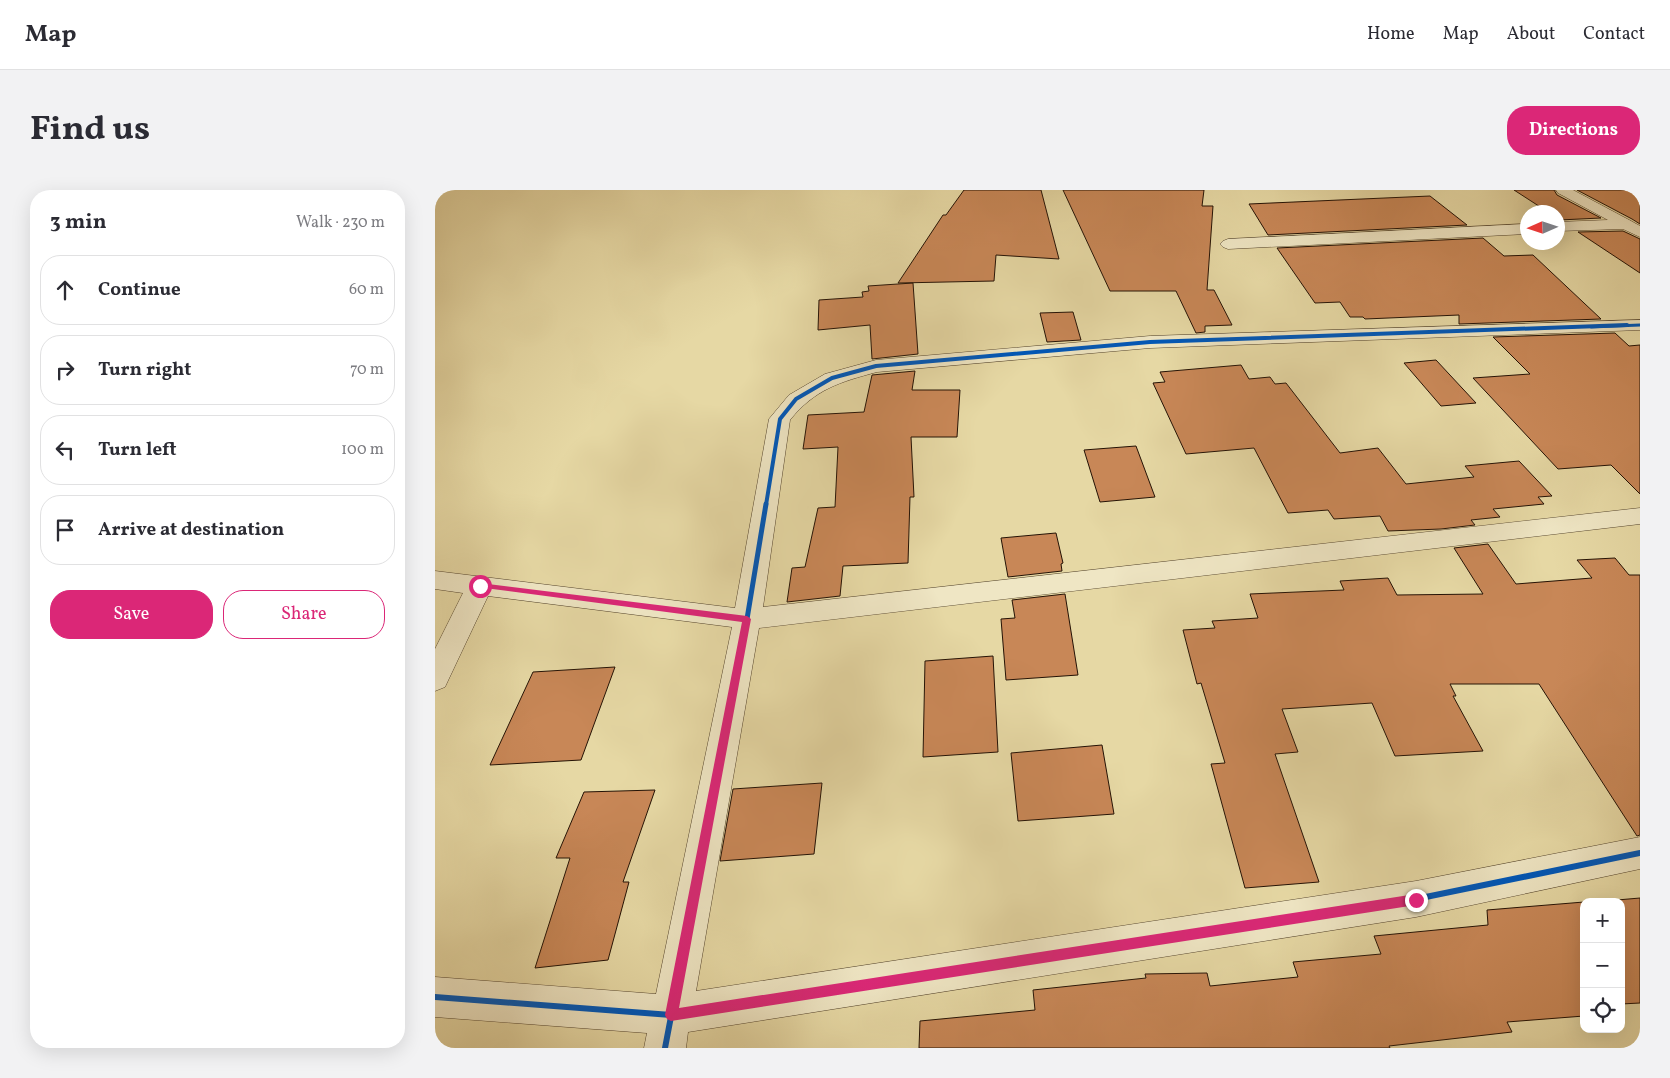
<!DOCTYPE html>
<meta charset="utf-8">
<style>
body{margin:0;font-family:Vollkorn,serif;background:#f2f2f3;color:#2b2b33}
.controls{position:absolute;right:15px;bottom:15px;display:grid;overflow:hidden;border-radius:10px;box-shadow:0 5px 20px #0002}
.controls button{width:45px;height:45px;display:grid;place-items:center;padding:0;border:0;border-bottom:1px solid #e1e1e2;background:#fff;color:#2b2b33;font:25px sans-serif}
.compass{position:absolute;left:1085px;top:15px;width:45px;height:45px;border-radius:50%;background:#fff;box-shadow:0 5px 20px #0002;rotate:267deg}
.stop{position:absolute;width:15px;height:15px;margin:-11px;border:4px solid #db2777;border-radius:50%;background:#fff}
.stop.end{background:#db2777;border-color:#fff;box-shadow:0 1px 5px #0008}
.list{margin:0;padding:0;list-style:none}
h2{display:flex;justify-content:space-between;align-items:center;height:65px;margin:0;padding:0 20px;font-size:21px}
h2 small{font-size:16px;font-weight:400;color:#7c7c81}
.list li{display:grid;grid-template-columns:32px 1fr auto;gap:15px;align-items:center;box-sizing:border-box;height:70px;margin:0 10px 10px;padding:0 10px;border:1px solid #e1e1e2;border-radius:20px}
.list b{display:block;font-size:19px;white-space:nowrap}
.list em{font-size:16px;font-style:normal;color:#7c7c81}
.actions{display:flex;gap:10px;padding:15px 20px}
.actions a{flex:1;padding:11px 0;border:1px solid #db2777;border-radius:20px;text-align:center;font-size:18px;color:#db2777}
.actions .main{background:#db2777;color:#fff}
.icon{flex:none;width:28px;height:28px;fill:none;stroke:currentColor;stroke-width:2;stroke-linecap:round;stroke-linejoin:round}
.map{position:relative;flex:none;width:1205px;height:858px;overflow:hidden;border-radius:20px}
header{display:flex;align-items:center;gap:30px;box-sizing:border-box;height:70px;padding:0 25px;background:#fff;border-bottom:1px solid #e1e1e2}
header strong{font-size:24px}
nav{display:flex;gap:28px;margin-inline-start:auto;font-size:18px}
.intro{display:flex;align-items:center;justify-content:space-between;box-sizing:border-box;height:120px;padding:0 30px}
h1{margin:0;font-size:35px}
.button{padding:12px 22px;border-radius:20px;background:#db2777;color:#fff;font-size:18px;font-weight:700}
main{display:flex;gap:30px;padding:0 30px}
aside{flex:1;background:#fff;border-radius:20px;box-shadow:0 5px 20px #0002}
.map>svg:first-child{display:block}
</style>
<header>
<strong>Map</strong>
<nav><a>Home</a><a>Map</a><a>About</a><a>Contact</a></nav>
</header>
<div class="intro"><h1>Find us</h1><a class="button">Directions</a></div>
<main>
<aside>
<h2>3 min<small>Walk · 230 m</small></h2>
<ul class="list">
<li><svg class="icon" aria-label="ahead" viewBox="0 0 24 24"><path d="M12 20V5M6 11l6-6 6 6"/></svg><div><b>Continue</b></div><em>60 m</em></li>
<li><svg class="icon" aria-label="right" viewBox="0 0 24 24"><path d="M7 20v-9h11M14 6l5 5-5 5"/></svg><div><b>Turn right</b></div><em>70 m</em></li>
<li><svg class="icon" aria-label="left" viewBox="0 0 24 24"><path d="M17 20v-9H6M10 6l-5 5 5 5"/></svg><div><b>Turn left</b></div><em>100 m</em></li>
<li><svg class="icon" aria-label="arrive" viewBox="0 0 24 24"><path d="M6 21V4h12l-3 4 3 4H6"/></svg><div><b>Arrive at destination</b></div></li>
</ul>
<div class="actions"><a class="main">Save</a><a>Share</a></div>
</aside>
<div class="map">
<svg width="1205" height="858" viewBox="0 0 1205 858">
<rect width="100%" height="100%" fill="#e6d8a4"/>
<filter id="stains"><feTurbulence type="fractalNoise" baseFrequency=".004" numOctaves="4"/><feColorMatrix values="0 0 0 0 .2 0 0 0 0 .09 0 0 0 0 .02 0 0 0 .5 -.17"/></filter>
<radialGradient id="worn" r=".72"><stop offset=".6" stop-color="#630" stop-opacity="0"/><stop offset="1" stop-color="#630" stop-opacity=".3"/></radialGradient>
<path fill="#c88757" stroke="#241205" d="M 529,0 L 606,0 L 624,69 L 561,65 L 559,91 L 463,93 L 508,25 L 511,25 Z
M 628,0 L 769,0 L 767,16 L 778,16 L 772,100 L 779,100 L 797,135 L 770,136 L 770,142 L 761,143 L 741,101 L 675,101 Z
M 1079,0 L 1119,0 L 1122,5 L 1166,28 L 1124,30 L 1122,22 L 1113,22 Z
M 1142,0 L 1205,0 L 1205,34 L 1197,29 Z
M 995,6 L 1032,35 L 833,45 L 814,14 Z
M 1188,41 L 1205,49 L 1205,83 L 1143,42 Z
M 1048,48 L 1069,66 L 1098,65 L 1166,129 L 1024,134 L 1024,125 L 930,129 L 928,127 L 915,127 L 905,112 L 880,113 L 842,58 Z
M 478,93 L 483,164 L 437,169 L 435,135 L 383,140 L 384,110 L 428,107 L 427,102 L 434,101 L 433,96 Z
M 638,122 L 646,150 L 612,152 L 605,123 Z
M 1180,143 L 1194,156 L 1205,155 L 1205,304 L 1176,275 L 1123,279 L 1038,188 L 1095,184 L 1058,147 Z
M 1001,170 L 1041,213 L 1006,216 L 969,173 Z
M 806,175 L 814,189 L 835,187 L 840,194 L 851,193 L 905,263 L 943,258 L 971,294 L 1039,287 L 1030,276 L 1084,271 L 1117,306 L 1103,307 L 1109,314 L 1058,319 L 1065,327 L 1036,330 L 1040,335 L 1006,339 L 953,341 L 945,326 L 899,329 L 893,320 L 853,323 L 819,258 L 751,264 L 718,193 L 730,192 L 725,182 Z
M 480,181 L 477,200 L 525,200 L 522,247 L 476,247 L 479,307 L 475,307 L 473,373 L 408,376 L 405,406 L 352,412 L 357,378 L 370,377 L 383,318 L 400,317 L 403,257 L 368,259 L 373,225 L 429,222 L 437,185 Z
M 701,256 L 720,307 L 665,312 L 649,260 Z
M 621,343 L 628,373 L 626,374 L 627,381 L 573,387 L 566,348 Z
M 1053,354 L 1081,394 L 1157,388 L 1142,370 L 1180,368 L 1194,385 L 1205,385 L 1205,645 L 1202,646 L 1104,494 L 1015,494 L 1021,506 L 1018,506 L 1048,561 L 960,566 L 937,513 L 847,519 L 863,562 L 840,564 L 884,692 L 810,698 L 776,574 L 790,573 L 766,493 L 762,494 L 748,440 L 780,438 L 777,431 L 823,428 L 815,404 L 909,400 L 905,391 L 953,388 L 962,405 L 1048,404 L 1019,358 Z
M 630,404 L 643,485 L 571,490 L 566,429 L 580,428 L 577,410 Z
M 558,466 L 563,562 L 488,567 L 490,471 Z
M 180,477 L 146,570 L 55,575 L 98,482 Z
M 667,555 L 679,624 L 583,631 L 576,563 Z
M 387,593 L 379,664 L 285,671 L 298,599 Z
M 220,600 L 188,692 L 194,692 L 173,770 L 100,778 L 135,668 L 121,668 L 149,602 Z
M 1205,708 L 1205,813 L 1186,814 L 1186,712 L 1159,712 Z
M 1149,712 L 1149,826 L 1072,832 L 1077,842 L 954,856 L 955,858 L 484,858 L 485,831 L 600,820 L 598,800 L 711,788 L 710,784 L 772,783 L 775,796 L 863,787 L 858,772 L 946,764 L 939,746 L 1053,735 L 1052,720 Z"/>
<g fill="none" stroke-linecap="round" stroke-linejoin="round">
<defs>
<path id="minor" d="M 1121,0 L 1138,0 L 1196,31 L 1205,36 L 1205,47 L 1188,39 L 1122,41 L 1122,32 L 1173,30 L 1123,3 Z
M 1092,34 L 1092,44 L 793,59 L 788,57 L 785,54 L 788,51 L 793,49 Z
M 1205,130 L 1205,140 L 715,158 L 442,182 C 405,192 380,199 355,230 L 328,417 L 1205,318 L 1205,334 L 324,438 L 261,801 L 981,691 L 1205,647 L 1205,679 L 981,727 L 253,842 L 251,858 L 209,858 L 212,843 L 0,827 L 0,787 L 221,804 L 297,437 L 53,406 L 10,497 L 0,501 L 0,459 L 28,403 L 0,399 L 0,381 L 300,418 L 334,229 L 354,205 L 390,184 L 441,170 L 715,146 Z"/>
</defs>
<use href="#minor" stroke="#54442d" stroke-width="1"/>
<use href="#minor" fill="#efe6c4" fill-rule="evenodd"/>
<defs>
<path id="cycleway-far3" d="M 1156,137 L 1205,135"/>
<path id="cycleway-far2" d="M 331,315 L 345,229 L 361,209 L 397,188 L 441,176 L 715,152 L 1192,135"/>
<path id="cycleway-far1" d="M 289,550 L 312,429 L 331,314"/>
<path id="cycleway" d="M 0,807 L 236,825 L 981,709 L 1205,663
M 230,858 L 289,549"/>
</defs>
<use href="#cycleway-far3" stroke="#efe6c4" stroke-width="5"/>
<use href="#cycleway-far2" stroke="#efe6c4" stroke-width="6"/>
<use href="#cycleway-far1" stroke="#efe6c4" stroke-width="8"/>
<use href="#cycleway" stroke="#efe6c4" stroke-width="9"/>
<use href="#cycleway-far3" stroke="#0057b8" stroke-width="3"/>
<use href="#cycleway-far2" stroke="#0057b8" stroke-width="4"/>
<use href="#cycleway-far1" stroke="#0057b8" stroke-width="5"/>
<use href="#cycleway" stroke="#0057b8" stroke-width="6"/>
</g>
<path fill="#db2777" d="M 45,393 L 312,426 L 316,429 L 244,818 L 981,704 L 985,706 L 987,710 L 985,713 L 981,715 L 236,831 L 232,829 L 230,825 L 307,432 L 42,397 L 41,396 Z"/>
<rect width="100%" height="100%" filter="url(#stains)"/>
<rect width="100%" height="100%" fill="url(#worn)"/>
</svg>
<div class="controls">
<button>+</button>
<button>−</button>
<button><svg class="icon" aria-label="locate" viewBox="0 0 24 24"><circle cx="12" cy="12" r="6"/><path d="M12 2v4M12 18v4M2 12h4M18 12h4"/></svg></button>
</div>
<svg class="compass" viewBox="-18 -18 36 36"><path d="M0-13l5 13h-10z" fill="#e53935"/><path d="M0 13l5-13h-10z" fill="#7c7c81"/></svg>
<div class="stop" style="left:45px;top:396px"></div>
<div class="stop end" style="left:981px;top:710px"></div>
</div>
</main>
